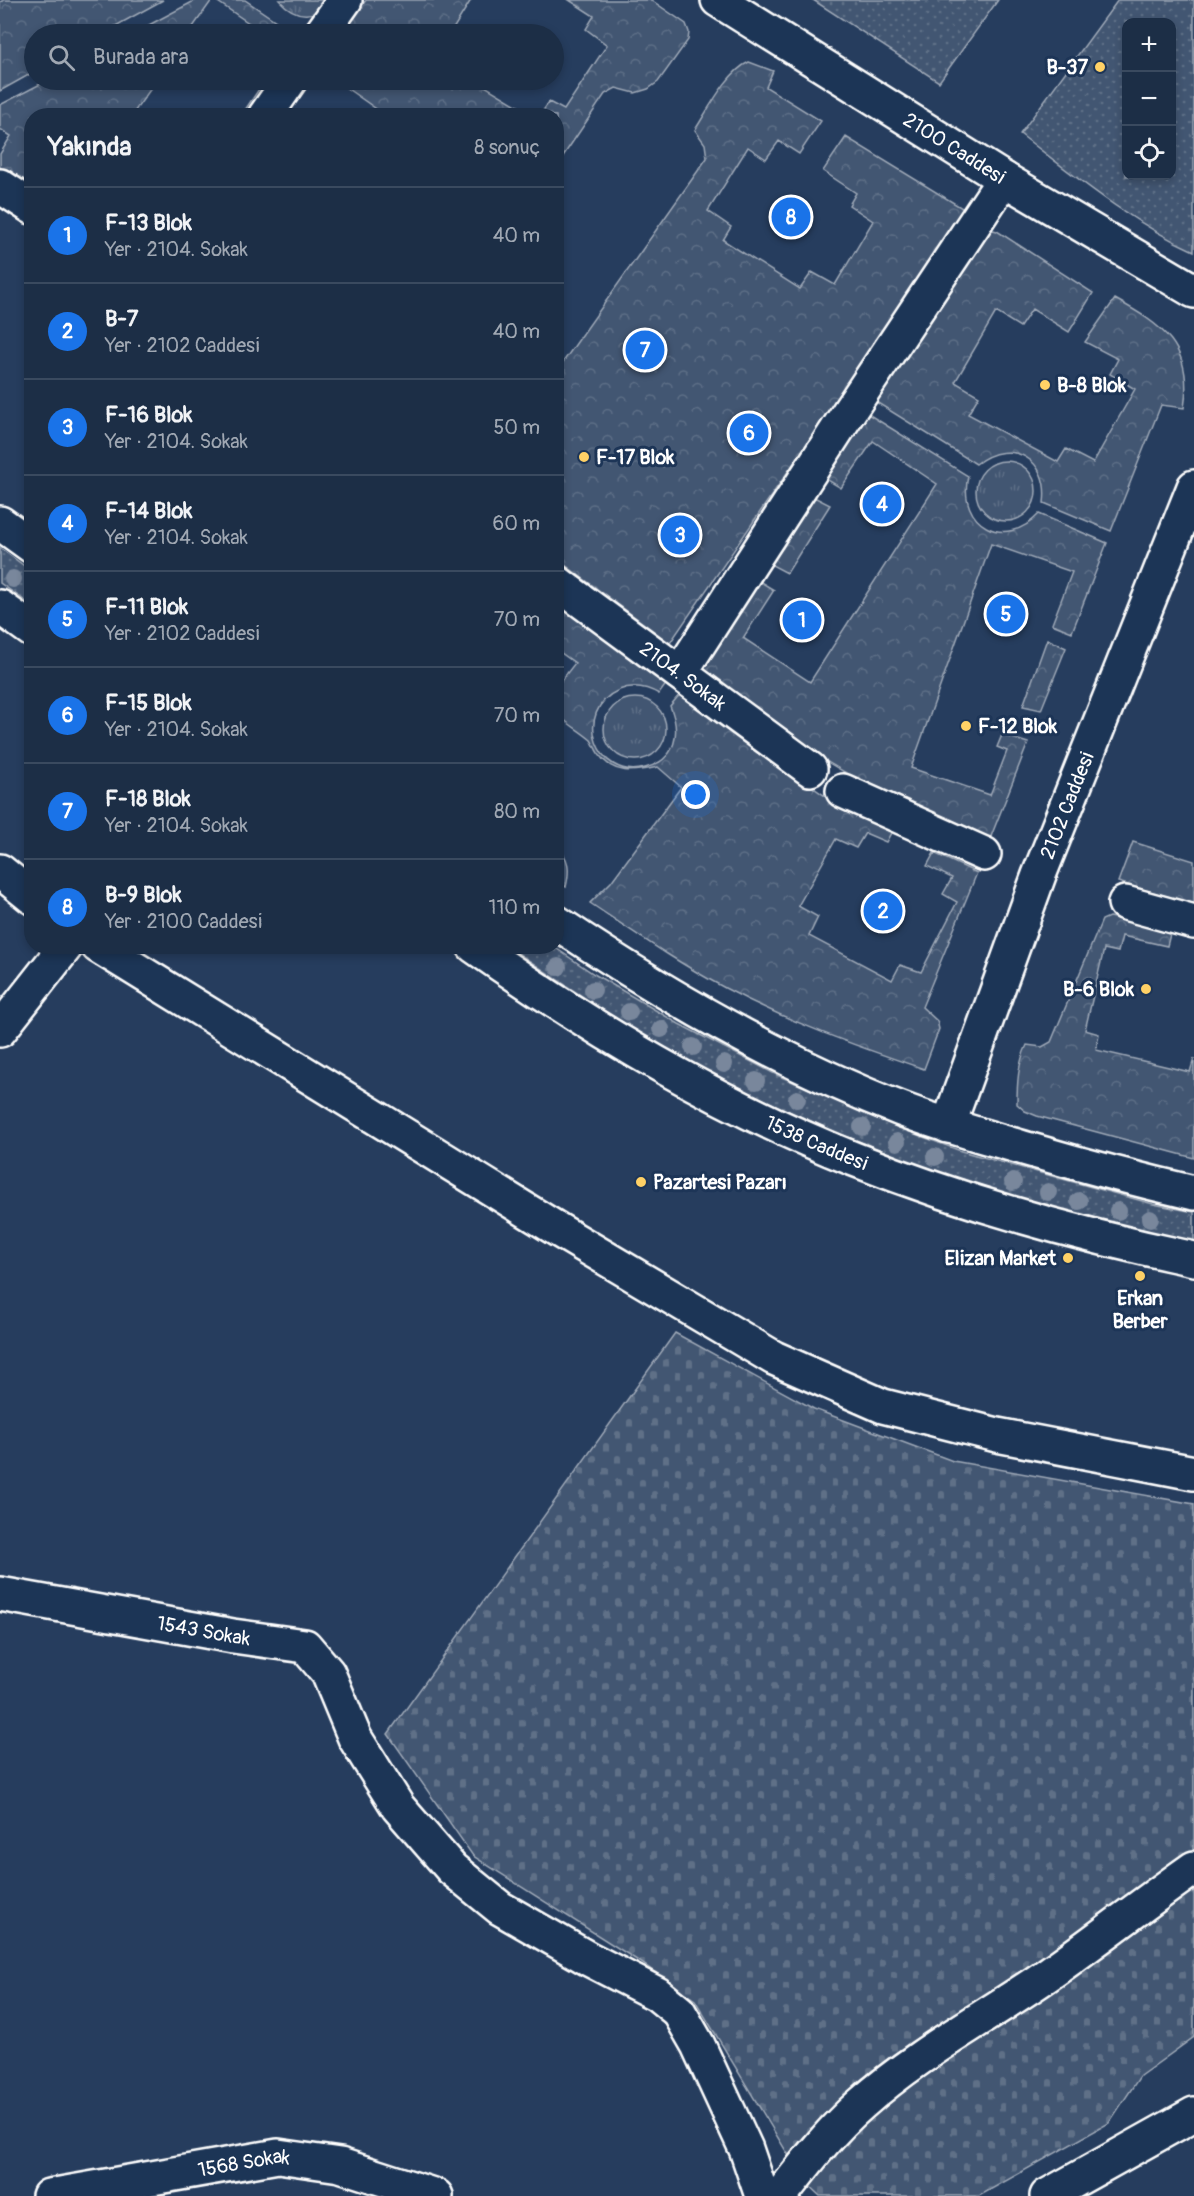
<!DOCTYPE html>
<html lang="tr">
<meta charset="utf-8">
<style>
body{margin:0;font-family:Pangolin,sans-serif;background:#293a51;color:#f1f3f6}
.controls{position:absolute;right:18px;top:18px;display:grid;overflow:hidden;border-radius:12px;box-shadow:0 3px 9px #0003}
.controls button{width:54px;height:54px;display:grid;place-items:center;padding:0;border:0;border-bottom:2px solid #3a4a5f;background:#1c2e46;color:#f1f3f6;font:30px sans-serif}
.you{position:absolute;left:696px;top:795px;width:21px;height:21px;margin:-15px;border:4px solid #fff;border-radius:50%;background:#1a73e8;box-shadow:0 0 0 9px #1a73e833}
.badge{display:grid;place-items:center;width:39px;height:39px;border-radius:50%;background:#1a73e8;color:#fff;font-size:20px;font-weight:700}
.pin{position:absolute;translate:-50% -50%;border:3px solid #fff;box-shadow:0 2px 6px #0006}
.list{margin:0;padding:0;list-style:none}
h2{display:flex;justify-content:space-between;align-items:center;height:78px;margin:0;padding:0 24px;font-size:26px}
h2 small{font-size:20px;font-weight:400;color:#a0a8b3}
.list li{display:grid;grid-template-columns:39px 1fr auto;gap:18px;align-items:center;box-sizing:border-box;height:96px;padding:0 24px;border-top:2px solid #3a4a5f}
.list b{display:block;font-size:22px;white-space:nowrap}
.list p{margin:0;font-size:20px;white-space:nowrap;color:#a0a8b3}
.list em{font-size:20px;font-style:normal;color:#a0a8b3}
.icon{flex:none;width:33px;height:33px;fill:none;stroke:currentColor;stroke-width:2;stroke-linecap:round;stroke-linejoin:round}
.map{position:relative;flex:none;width:1194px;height:2196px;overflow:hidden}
.search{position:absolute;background:#1c2e46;box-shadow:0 3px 9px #0003;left:24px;top:24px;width:540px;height:66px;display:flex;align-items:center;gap:15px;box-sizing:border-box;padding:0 21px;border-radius:33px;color:#a0a8b3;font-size:22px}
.panel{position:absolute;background:#1c2e46;box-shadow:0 3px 9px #0003;left:24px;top:108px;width:540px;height:846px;border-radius:24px}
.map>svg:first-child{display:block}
</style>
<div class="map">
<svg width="1194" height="2196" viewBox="0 0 1194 2196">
<defs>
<pattern id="grass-dots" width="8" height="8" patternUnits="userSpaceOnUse" patternTransform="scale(1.5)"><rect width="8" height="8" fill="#425672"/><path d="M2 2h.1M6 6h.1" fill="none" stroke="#5e6f87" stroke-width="1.8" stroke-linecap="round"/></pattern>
<pattern id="forest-crowns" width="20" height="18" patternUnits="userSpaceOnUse" patternTransform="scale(1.5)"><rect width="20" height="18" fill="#425672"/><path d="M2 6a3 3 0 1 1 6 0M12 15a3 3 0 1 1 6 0" fill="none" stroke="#5e6f87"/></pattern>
<pattern id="cemetery-stones" width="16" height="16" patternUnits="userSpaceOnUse" patternTransform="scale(1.5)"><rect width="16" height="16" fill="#425672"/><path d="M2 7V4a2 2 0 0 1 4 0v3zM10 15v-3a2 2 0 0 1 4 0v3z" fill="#5e6f87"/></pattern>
<pattern id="park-tufts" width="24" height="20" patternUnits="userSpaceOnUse" patternTransform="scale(1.5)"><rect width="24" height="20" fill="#425672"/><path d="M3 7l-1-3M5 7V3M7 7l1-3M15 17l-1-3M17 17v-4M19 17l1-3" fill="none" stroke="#5e6f87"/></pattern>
</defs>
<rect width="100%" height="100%" fill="#263d5e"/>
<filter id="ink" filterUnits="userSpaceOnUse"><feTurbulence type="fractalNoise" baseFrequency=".0167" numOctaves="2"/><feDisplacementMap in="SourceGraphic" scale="12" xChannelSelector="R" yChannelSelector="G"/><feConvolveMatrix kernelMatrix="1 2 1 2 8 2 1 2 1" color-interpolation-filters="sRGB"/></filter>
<g filter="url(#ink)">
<path fill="url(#grass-dots)" stroke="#a0aab8" stroke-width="1.5" fill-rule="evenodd" d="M 813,0 L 998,0 L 939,82 Z
M 1118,0 L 1194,0 L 1194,251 C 1130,222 1076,177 1020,134 ZM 1172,22 L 1172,176 L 1126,176 L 1126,22 Z
M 0,548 L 31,571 L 31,605 L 0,583 Z
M 509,947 L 554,947 L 594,974 L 679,1024 L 777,1075 L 899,1128 L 961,1151 L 1153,1204 L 1194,1212 L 1194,1243 C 1026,1208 861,1151 709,1072 C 639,1036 574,991 509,947 Z"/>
<path fill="url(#forest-crowns)" stroke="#a0aab8" stroke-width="1.5" d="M 4,0 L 163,0 L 101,34 L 34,34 L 34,72 L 0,91 L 0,2 Z
M 196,0 L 212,0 L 188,34 L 132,34 Z
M 215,0 L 245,0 L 295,34 L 265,34 Z
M 366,0 L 471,0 L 450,34 L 342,34 Z
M 569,0 L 651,0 L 686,24 L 689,32 L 688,40 L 658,82 L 648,89 L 635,93 L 616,88 L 605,94 L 557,165 L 556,116 L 540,115 L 549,102 L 564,110 L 607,45 L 586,29 L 594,16 Z
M 749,62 L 773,71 L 766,87 L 821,121 L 799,154 L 779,141 L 766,159 L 748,147 L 708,211 L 731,227 L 723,240 L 800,289 L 812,272 L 835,285 L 873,221 L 849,205 L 856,193 L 823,171 L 846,137 L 967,211 L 670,643 L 557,559 L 556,372 L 707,158 L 705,144 L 695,130 C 708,110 727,72 749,62 Z
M 48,80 L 157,80 L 132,115 L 32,116 L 31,189 L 0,167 L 0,154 L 11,136 L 0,129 L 0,105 Z
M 265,80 L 281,80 L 255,115 L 241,116 Z
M 335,80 L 475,80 L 533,115 L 385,115 Z
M 993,230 L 997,231 L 1093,293 L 1069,332 L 1032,309 L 1020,327 L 996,312 L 955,382 L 979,396 L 968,414 L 1058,462 L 1066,449 L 1093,463 L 1135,389 L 1110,374 L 1118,359 L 1085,342 L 1115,299 C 1162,325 1194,346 1184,408 L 1161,405 L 1111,531 L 1044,503 C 1050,459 1011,437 976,464 L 876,402 L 987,233 Z
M 868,414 L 968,476 C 957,525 1005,551 1039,514 L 1107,543 L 1072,632 L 1052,624 L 1072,572 L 991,544 L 911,768 L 990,795 L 1007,751 L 997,747 L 1002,735 L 1028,743 L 990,839 C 950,822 909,805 869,785 C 809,756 754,710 702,668 L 759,581 L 774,590 L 743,638 L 810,682 L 937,484 L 873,441 L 841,488 L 826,479 Z
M 814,497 L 830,505 L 787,573 L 770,564 Z
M 556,600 L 667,683 L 659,694 C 647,687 633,684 619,690 C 572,711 596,781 645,768 C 677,760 681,732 670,706 L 681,693 L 828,798 L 847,809 L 892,831 L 886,842 L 865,833 L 856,848 L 836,839 L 798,906 L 818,917 L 809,936 L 892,980 L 900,965 L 921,972 L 957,902 L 943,894 L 952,878 L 927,866 L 934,853 L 977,873 L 922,1007 L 937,1021 L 939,1029 L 924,1069 C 856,1046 789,1022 725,988 C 678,963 635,933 590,903 L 611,882 L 681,787 L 658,767 C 634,772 613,776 598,753 C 595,749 594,744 591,740 C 583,733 573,727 564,720 L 558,726 L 557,725 L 557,686 L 575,663 L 557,650 L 557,636 L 562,630 L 557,625 Z
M 1047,639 L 1066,648 L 1041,710 L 1023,706 Z
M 1133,842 L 1194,861 L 1194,904 L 1118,882 Z
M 556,846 C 570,858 570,870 566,887 L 557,881 Z
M 1109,917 L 1171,930 L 1167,946 L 1122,936 L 1118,952 L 1104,949 L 1085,1030 L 1099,1034 L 1096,1050 L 1190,1072 L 1194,1059 L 1194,1158 L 1037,1116 L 1025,1111 L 1017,1104 C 1017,1084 1018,1063 1027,1045 L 1042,1047 L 1051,1042 L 1102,920 Z"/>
<path fill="url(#cemetery-stones)" stroke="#a0aab8" stroke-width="1.5" d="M 675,1333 L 814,1409 L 953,1461 L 1194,1504 L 1194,2037 L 1140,2076 L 1109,2123 L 979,2196 L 820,2196 L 804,2181 L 695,2000 L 640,1962 L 473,1856 L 388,1734 Z"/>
<path fill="url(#park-tufts)" stroke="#a0aab8" stroke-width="1.5" d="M 279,0 L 333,0 C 315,18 297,20 279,0 Z
M976 491a30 30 0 1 1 60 0a30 30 0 1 1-60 0Z
M604 729a31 31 0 1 1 62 0a31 31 0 1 1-62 0Z"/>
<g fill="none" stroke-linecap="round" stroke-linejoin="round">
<defs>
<g id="minor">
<path id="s1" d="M 718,0 L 1004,179 L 1194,291"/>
<path d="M 321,34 L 345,0"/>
<path d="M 265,116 L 290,80"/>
<path d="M 0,186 L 32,207"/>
<path id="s2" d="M 556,582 L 810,769"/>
<path d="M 680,673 L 850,410 L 1004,179"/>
<path d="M 843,791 L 984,854"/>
<path d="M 0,871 L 32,897"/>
<path d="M 1125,903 L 1194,922"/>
<path d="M 98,946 L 560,1231 L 774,1358 L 883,1406 L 997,1435 L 1194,1473"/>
<path d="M 0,1030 L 66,946"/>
<path id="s3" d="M 948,1126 L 1039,875 L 1194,487"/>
<path id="s4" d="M 0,1594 L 233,1636 L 305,1646 L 328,1673 L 355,1738 L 398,1807 L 452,1869 L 500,1908 L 589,1959 L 657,1994 L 679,2012 L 698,2045 L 746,2149 L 762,2196"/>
<path id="s5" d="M 49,2196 L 278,2156 L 340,2165 L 436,2196"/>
<path d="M 780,2196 C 805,2164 830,2131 861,2104 C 918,2053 985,2018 1047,1975 C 1097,1940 1144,1903 1194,1868"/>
<path d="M 1047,2196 L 1194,2114"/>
</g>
<g id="major">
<path d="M 0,523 L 32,546"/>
<path d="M 0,607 L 32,630"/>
<path d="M 556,922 C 663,994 780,1062 901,1109 C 942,1125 984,1136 1027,1149 C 1082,1165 1138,1180 1194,1193"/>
<path id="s6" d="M 474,946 C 593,1030 718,1105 854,1159 C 964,1203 1079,1235 1194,1259"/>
</g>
</defs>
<use href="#minor" stroke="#fff" stroke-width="38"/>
<use href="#major" stroke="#fff" stroke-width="38"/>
<use href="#minor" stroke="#1d3557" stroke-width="33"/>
<use href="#major" stroke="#1d3557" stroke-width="33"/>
</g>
<g fill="#79879c">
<circle cx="13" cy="579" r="9"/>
<circle cx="558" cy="967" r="9"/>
<circle cx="593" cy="990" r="9"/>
<circle cx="629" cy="1012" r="9"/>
<circle cx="661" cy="1029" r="9"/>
<circle cx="693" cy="1047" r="9"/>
<circle cx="724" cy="1064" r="9"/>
<circle cx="756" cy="1081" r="9"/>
<circle cx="797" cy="1099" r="9"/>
<circle cx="862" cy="1127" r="9"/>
<circle cx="897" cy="1142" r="9"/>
<circle cx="935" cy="1157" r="9"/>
<circle cx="1013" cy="1182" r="9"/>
<circle cx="1048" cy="1192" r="9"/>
<circle cx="1079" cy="1201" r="9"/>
<circle cx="1118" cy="1211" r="9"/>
<circle cx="1150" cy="1219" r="9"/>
</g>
</g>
<g fill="#ffd166" stroke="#1d3557" stroke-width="2">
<circle cx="1100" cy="67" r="6"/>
<circle cx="1045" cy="385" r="6"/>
<circle cx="584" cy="457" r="6"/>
<circle cx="966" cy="726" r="6"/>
<circle cx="1146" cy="989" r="6"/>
<circle cx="641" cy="1182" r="6"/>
<circle cx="1068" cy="1258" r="6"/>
<circle cx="1140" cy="1276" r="6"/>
</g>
<g text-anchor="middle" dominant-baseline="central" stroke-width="6" stroke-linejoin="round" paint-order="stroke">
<g font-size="20" font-weight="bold" fill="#fff" stroke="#1d3557" text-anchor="start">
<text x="1088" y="67" text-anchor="end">B-37</text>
<text x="1057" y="385">B-8 Blok</text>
<text x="596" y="457">F-17 Blok</text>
<text x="978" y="726">F-12 Blok</text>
<text x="1134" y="989" text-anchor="end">B-6 Blok</text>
<text x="653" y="1182">Pazartesi Pazarı</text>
<text x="1056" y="1258" text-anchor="end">Elizan Market</text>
<text x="1140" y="1298" text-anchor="middle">Erkan<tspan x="1140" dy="23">Berber</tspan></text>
</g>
<g font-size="20" fill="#fff" stroke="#1d3557">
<text stroke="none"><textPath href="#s1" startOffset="279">2100 Caddesi</textPath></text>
<text stroke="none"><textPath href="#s2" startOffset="158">2104. Sokak</textPath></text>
<text stroke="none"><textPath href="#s3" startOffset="342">2102 Caddesi</textPath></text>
<text stroke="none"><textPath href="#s6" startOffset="396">1538 Caddesi</textPath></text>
<text stroke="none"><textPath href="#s4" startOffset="207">1543 Sokak</textPath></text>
<text stroke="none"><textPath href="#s5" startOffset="198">1568 Sokak</textPath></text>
</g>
</g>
</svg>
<div class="controls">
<button>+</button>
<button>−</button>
<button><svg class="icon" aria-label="locate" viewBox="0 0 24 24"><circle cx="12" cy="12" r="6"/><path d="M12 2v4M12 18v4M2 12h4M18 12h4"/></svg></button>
</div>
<div class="you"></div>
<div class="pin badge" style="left:802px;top:620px">1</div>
<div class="pin badge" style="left:883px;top:911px">2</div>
<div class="pin badge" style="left:680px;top:535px">3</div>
<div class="pin badge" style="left:882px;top:504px">4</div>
<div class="pin badge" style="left:1006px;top:614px">5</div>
<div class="pin badge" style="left:749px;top:433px">6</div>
<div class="pin badge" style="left:645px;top:350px">7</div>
<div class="pin badge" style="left:791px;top:217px">8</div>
<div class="search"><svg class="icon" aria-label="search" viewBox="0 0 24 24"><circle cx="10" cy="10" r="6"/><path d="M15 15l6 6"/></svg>Burada ara</div>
<section class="panel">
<h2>Yakında<small>8 sonuç</small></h2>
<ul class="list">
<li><span class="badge">1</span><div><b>F-13 Blok</b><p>Yer · 2104. Sokak</p></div><em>40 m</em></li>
<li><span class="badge">2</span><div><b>B-7</b><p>Yer · 2102 Caddesi</p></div><em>40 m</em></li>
<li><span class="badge">3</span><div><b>F-16 Blok</b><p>Yer · 2104. Sokak</p></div><em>50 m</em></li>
<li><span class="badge">4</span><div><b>F-14 Blok</b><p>Yer · 2104. Sokak</p></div><em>60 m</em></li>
<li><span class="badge">5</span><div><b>F-11 Blok</b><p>Yer · 2102 Caddesi</p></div><em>70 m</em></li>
<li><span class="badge">6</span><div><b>F-15 Blok</b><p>Yer · 2104. Sokak</p></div><em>70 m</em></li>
<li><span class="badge">7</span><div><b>F-18 Blok</b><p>Yer · 2104. Sokak</p></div><em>80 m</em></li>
<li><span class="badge">8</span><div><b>B-9 Blok</b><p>Yer · 2100 Caddesi</p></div><em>110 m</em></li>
</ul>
</section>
</div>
